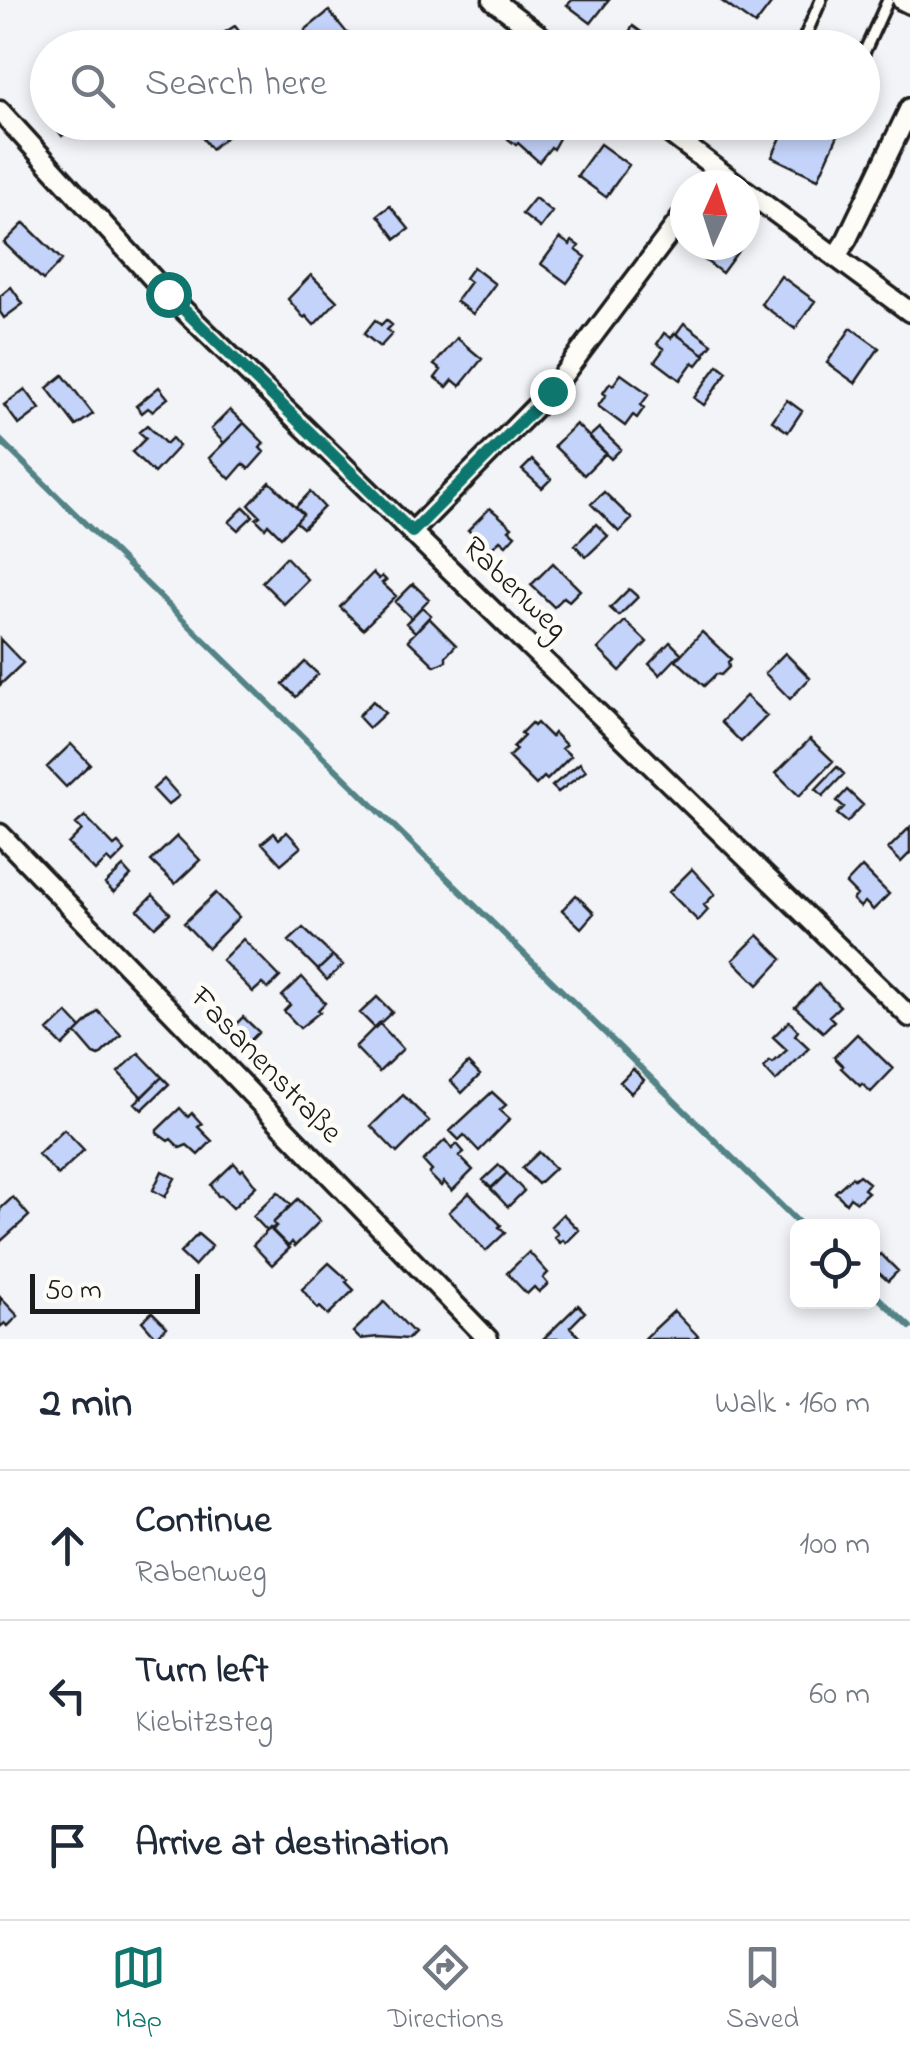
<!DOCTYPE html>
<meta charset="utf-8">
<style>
body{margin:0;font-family:"Indie Flower",sans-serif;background:#f2f2f3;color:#1f2937}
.controls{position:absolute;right:30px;bottom:30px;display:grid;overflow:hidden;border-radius:15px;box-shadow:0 5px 15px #0003}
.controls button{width:90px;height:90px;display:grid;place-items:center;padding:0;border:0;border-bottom:2px solid #e0e1e3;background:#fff;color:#1f2937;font:50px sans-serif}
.compass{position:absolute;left:670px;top:170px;width:90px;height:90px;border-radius:50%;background:#fff;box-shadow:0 5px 15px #0003;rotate:3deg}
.scale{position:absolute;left:30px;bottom:25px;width:170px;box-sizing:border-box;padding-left:10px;border:5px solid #1c1c1c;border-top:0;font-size:28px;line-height:35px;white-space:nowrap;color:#1c1c1c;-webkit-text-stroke:8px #fdfcf7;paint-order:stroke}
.stop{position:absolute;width:30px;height:30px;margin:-22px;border:8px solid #0f766e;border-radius:50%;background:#fff}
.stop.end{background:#0f766e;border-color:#fff;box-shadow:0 2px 10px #0008}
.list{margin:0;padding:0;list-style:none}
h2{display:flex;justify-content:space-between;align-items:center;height:130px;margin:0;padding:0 40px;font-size:42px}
h2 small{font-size:32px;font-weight:400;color:#747a83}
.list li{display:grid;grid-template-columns:65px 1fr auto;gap:30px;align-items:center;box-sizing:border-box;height:150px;padding:0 40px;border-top:2px solid #e0e1e3}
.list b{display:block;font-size:38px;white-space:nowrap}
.list p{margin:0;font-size:32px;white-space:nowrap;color:#747a83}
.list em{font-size:32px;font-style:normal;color:#747a83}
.icon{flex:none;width:55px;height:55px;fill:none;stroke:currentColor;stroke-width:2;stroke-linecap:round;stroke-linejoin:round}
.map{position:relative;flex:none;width:910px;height:1339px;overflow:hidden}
.search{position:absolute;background:#fff;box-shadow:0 5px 15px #0003;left:30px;right:30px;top:30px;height:110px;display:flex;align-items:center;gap:25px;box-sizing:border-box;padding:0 35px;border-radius:55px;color:#747a83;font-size:38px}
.sheet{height:580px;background:#fff}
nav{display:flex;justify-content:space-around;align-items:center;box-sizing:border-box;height:140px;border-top:2px solid #e0e1e3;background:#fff;font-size:28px;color:#747a83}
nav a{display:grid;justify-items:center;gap:5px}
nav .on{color:#0f766e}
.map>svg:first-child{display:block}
</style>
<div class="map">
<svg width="910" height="1339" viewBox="0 0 910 1339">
<rect width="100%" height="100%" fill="#f2f4f8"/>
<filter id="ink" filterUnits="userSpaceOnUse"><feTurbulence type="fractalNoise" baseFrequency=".01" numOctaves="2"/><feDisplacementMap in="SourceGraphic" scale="20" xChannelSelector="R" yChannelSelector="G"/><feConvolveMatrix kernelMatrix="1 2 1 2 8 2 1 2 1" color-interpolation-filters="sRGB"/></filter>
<g filter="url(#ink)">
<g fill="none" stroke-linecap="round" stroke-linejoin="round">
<path stroke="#538386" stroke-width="6" d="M 0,440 L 802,1226
M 872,1292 L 910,1327"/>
</g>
<path fill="#c4d3fa" stroke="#1c1c1c" stroke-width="2.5" d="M 572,0 L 609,0 L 591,23 L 567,5 Z
M 720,0 L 774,0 L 755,25 Z
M 329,11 L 352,39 L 341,48 L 319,48 L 305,30 Z
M 235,26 L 250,46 L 247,48 L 233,48 L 222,34 Z
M 633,26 L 644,34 L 645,40 L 653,46 L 651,48 L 618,48 Z
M 57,122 L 89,122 L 93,128 L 81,138 L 73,128 L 62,136 L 54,125 Z
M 200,122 L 245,122 L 211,149 L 194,127 Z
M 517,122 L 553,122 L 563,131 L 553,149 L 551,147 L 539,162 L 518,143 L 516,145 L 508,139 Z
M 711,122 L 744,122 L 732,138 L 724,132 L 723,134 Z
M 788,122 L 844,122 L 818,179 L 772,157 Z
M 600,144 L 629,165 L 606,197 L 577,176 Z
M 535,198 L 552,212 L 540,228 L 522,214 Z
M 390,206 L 409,229 L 396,239 L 378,215 Z
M 24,223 L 62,260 L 43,280 L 4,243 Z
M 560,238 L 570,245 L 572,241 L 579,246 L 576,250 L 586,257 L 567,283 L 541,264 Z
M 699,245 L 738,245 L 741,247 L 722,273 L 694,252 Z
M 473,267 L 495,284 L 473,314 L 456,301 L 470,282 L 465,278 Z
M 311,275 L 337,301 L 314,325 L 306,316 L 304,318 L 288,299 Z
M 781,276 L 815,301 L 795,329 L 761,304 Z
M 11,287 L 23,304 L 4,318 L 0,312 L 0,296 Z
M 375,320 L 381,325 L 386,320 L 392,325 L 387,330 L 392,334 L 380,347 L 364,334 Z
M 684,323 L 712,344 L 704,354 L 676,334 Z
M 851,328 L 879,348 L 855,383 L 827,363 Z
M 664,333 L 671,338 L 675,333 L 705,355 L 697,365 L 693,362 L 680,380 L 655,361 L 664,349 L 657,344 Z
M 457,338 L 482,359 L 460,386 L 453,380 L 447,387 L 435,378 L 441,370 L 434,365 Z
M 718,365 L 727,372 L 704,405 L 694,398 Z
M 621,374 L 649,394 L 641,405 L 644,408 L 637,418 L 633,415 L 625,426 L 598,406 L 606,395 L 603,393 L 610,383 L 613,385 Z
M 63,375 L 93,414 L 76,426 L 47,388 Z
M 159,387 L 168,398 L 152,411 L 148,408 L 142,413 L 136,406 Z
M 25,389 L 40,409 L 19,425 L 4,405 Z
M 787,400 L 802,411 L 788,432 L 772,421 Z
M 230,410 L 244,423 L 224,443 L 211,429 Z
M 244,423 L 264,443 L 260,448 L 264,452 L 249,469 L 243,464 L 230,479 L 209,458 Z
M 576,424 L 606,453 L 584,475 L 554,446 Z
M 147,425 L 166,444 L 172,438 L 179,446 L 154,473 L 132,452 L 146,438 L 139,432 Z
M 599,428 L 621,449 L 611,459 L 589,437 Z
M 532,460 L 551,479 L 542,488 L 522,470 Z
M 270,482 L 303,514 L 281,537 L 268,524 L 265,528 L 256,519 L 260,516 L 249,505 Z
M 310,492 L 324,507 L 303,528 L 296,522 L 303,514 L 296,507 Z
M 604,492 L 632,519 L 619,532 L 591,504 Z
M 244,507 L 253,516 L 238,530 L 229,522 Z
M 490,508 L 512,527 L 509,530 L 515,535 L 506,545 L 500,540 L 490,550 L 468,530 Z
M 596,524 L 608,536 L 586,557 L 575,545 Z
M 286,557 L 308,580 L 284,604 L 262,582 Z
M 553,563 L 580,590 L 569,601 L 564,597 L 554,607 L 531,585 Z
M 373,573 L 379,579 L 382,576 L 386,580 L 382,583 L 396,596 L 363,629 L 340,607 Z
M 413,584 L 429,599 L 411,618 L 395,602 Z
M 629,589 L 638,597 L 619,616 L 610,608 Z
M 422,607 L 431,615 L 415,632 L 406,623 Z
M 429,618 L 456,645 L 446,656 L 446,661 L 435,666 L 408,640 Z
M 625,621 L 647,642 L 620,671 L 598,649 Z
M 702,632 L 731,659 L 728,662 L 729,667 L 721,675 L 716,674 L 704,686 L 676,660 Z
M 0,639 L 23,663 L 0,685 Z
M 670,642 L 681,653 L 660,675 L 649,664 Z
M 785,653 L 810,678 L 790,699 L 765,673 Z
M 305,662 L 318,674 L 296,697 L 283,684 Z
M 746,696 L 767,716 L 741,742 L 721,722 Z
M 373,701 L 385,713 L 369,728 L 358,716 Z
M 531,723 L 534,726 L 537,723 L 551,737 L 554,733 L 566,745 L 562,748 L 571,756 L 547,780 L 544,777 L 536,785 L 508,757 L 516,750 L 513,747 L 524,736 L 521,733 Z
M 810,739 L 833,761 L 799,796 L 776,773 Z
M 71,744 L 90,764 L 66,787 L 47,767 Z
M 580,763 L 586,771 L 558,792 L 552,786 Z
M 837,767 L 844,774 L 823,796 L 816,789 Z
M 164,779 L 179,796 L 168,805 L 153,789 Z
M 847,790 L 863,805 L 847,822 L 837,814 L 844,807 L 837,801 Z
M 85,816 L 114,846 L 118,843 L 125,851 L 112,864 L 107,859 L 95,871 L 68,844 L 82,830 L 76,824 Z
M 910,827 L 910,853 L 901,862 L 888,849 Z
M 287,832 L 301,847 L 281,864 L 262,843 L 274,833 L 279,839 Z
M 177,836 L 200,860 L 175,884 L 151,861 Z
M 123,867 L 131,876 L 114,893 L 105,884 Z
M 862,867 L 889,894 L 873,910 L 865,902 L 860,907 L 853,900 L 857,895 L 846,884 Z
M 692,869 L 715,894 L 704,905 L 708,910 L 698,921 L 669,892 Z
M 216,893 L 239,917 L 208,948 L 184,923 Z
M 153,895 L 170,913 L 155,927 L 138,910 Z
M 576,895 L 594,913 L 581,928 L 562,910 Z
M 303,928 L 333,956 L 318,970 L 289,941 Z
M 758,935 L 782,959 L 758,985 L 733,960 Z
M 243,939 L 280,977 L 268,989 L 262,984 L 253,992 L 222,960 Z
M 333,956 L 343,965 L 327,980 L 318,970 Z
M 302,977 L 325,1003 L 318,1010 L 320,1012 L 300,1028 L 284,1011 L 290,1005 L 282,996 Z
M 818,984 L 840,1006 L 829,1016 L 834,1021 L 823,1032 L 795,1007 Z
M 377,997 L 392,1012 L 375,1028 L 360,1013 Z
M 98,1011 L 121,1035 L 99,1056 L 94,1054 L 76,1033 Z
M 67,1013 L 81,1028 L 63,1046 L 48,1031 Z
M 243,1017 L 259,1032 L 246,1045 L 230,1030 Z
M 789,1021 L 798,1031 L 795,1035 L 809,1048 L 776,1081 L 764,1068 L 770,1061 L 773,1063 L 787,1050 L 773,1037 Z
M 379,1023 L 403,1049 L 379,1072 L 355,1047 Z
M 857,1034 L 893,1069 L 871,1092 L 862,1084 L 860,1086 L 841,1068 L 843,1066 L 834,1057 Z
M 139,1053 L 162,1077 L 142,1097 L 118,1072 Z
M 468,1063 L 480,1075 L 462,1093 L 451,1081 Z
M 633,1069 L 644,1080 L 631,1093 L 620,1082 Z
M 162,1077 L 169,1084 L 142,1110 L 135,1103 Z
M 492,1092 L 506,1105 L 500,1110 L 510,1119 L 479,1151 L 464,1135 L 459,1140 L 450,1131 Z
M 403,1095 L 429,1121 L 397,1153 L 371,1126 Z
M 180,1108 L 188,1117 L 192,1113 L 202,1124 L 198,1127 L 212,1141 L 198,1155 L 187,1145 L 180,1148 L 171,1139 L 168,1141 L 157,1133 L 157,1130 Z
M 64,1129 L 84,1150 L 58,1175 L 38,1154 Z
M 445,1140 L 452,1149 L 457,1144 L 464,1152 L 459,1156 L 473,1170 L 452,1191 L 444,1182 L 441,1186 L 429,1174 L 432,1171 L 423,1161 Z
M 539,1152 L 555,1168 L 538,1184 L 522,1168 Z
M 234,1163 L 241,1171 L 243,1169 L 256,1186 L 233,1208 L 221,1196 L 218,1196 L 211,1185 Z
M 499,1165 L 507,1173 L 491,1188 L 483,1180 Z
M 162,1171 L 175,1178 L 165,1197 L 153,1190 Z
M 507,1173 L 524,1191 L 508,1207 L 491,1189 Z
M 859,1175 L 869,1183 L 864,1189 L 868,1192 L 857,1202 L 850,1197 L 846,1203 L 835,1192 L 852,1177 L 854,1179 Z
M 278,1192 L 291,1205 L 273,1223 L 276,1226 L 267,1231 L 253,1216 Z
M 469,1193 L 501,1225 L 499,1227 L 505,1233 L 486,1251 L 449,1212 Z
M 13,1197 L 29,1216 L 0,1242 L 0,1209 Z
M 298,1199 L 320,1221 L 295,1246 L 292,1242 L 288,1247 L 272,1231 L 276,1226 L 273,1223 Z
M 563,1214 L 579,1230 L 566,1243 L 563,1240 L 560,1243 L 554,1237 L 558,1234 L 551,1226 Z
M 270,1228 L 290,1248 L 272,1265 L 253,1245 Z
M 198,1234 L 212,1246 L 194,1266 L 180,1253 Z
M 529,1252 L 548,1273 L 543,1278 L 548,1284 L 539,1292 L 534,1287 L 527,1294 L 507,1273 Z
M 881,1254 L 898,1271 L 888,1281 L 872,1267 L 872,1262 Z
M 329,1263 L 348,1280 L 346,1282 L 354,1290 L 328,1315 L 320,1307 L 318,1309 L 302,1289 Z
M 0,1297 L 18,1316 L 8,1326 L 5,1323 L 0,1327 Z
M 384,1302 L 414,1333 L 408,1339 L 378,1337 L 360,1339 L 353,1332 Z
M 578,1305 L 585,1312 L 570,1327 L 581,1339 L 543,1339 Z
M 674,1311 L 698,1336 L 694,1339 L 644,1339 Z
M 152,1312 L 167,1327 L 156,1337 L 142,1321 Z"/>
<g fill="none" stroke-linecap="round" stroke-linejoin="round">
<defs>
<path id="lane" d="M 800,48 L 821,0
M 862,57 L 888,0"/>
<path id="street" d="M 493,0 L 556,48
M 902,0 L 910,4
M 0,111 L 167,294 L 910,1017
M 655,122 L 738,185
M 745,190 L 910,312
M 836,256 L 847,239 L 910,108
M 412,532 L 551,391 L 685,213
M 0,834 L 488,1339"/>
</defs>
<use href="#lane" stroke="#1c1c1c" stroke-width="16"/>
<use href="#street" stroke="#1c1c1c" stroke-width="25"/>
<use href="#lane" stroke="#fdfcf7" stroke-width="9"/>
<use href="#street" stroke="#fdfcf7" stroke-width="18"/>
</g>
</g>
<g fill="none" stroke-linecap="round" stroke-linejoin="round" filter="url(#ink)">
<path stroke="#0f766e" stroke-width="12" d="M 168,294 L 412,532 L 552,391"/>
</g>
<g text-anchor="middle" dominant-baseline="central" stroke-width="9" stroke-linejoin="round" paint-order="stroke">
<g font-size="32" fill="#1c1c1c" stroke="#fdfcf7">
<text transform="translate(514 589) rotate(44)">Rabenweg</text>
<text transform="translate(265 1066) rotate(46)">Fasanenstraße</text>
</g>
</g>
</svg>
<div class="controls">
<button><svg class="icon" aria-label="locate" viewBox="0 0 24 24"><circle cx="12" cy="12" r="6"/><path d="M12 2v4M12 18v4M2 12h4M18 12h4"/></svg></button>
</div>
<svg class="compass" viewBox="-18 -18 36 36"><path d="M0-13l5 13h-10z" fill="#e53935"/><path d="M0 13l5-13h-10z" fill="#747a83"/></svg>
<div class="scale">50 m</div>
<div class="stop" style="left:168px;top:294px"></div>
<div class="stop end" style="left:552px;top:391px"></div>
<div class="search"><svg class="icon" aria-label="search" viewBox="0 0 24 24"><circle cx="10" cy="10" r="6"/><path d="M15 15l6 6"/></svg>Search here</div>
</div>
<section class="sheet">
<h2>2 min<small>Walk · 160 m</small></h2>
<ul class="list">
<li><svg class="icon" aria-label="ahead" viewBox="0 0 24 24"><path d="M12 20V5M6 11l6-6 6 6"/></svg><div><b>Continue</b><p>Rabenweg</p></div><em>100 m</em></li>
<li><svg class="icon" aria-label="left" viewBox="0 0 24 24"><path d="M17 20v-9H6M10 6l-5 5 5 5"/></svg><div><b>Turn left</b><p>Kiebitzsteg</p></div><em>60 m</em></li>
<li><svg class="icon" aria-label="arrive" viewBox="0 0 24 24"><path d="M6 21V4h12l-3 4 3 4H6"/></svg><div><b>Arrive at destination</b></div></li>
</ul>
</section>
<nav>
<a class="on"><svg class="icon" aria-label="map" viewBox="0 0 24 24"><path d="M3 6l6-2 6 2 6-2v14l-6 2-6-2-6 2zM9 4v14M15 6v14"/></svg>Map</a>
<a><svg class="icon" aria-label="directions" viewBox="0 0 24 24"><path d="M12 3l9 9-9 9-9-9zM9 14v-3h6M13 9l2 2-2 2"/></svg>Directions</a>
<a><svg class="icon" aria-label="saved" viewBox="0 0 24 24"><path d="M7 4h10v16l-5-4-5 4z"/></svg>Saved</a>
</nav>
